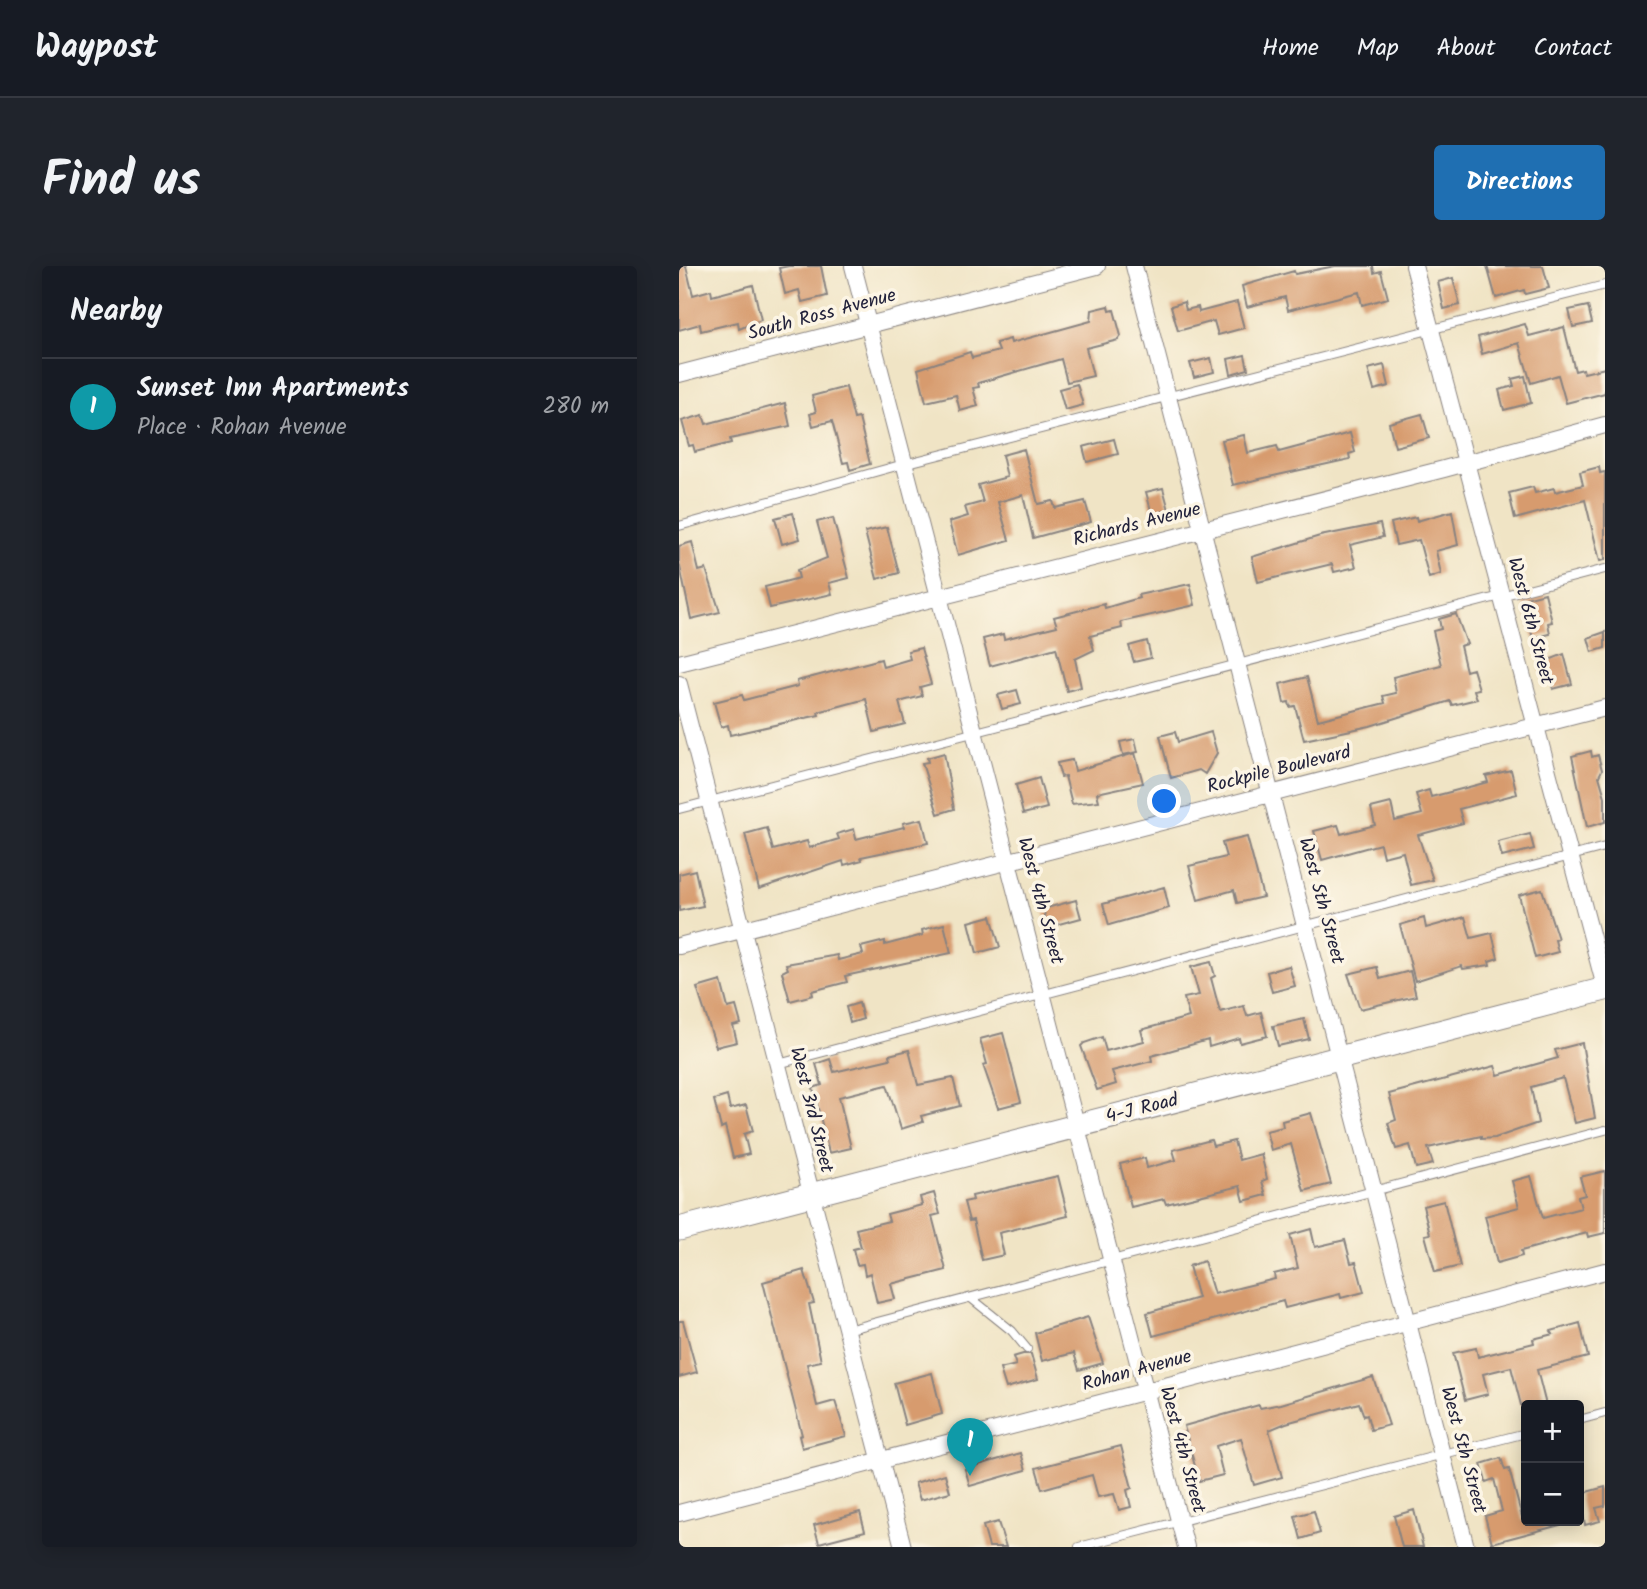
<!DOCTYPE html>
<meta charset="utf-8">
<style>
body{margin:0;font-family:Kalam,sans-serif;background:#20242c;color:#f1f3f6}
.controls{position:absolute;right:21px;bottom:21px;display:grid;overflow:hidden;border-radius:7px;box-shadow:0 4px 18px #0003}
.controls button{width:63px;height:63px;display:grid;place-items:center;padding:0;border:0;border-bottom:2px solid #363941;background:#171b24;color:#f1f3f6;font:35px sans-serif}
.you{position:absolute;left:486px;top:536px;width:24px;height:24px;margin:-18px;border:5px solid #fff;border-radius:50%;background:#1a73e8;box-shadow:0 0 0 10px #1a73e833}
.badge{display:grid;place-items:center;width:46px;height:46px;border-radius:50%;background:#1f6fb2;color:#fff;font-size:23px;font-weight:700}
.pin{position:absolute;translate:-50% -58px;filter:drop-shadow(0 2px 4px #0008)}
.pin::after{content:'';position:absolute;top:37px;width:24px;height:21px;background:inherit;clip-path:polygon(0 0,100% 0,50% 100%)}
.list{margin:0;padding:0;list-style:none}
h2{display:flex;justify-content:space-between;align-items:center;height:91px;margin:0;padding:0 28px;font-size:30px}
h2 small{font-size:23px;font-weight:400;color:#9ea1a6}
.list li{display:grid;grid-template-columns:46px 1fr auto;gap:21px;align-items:center;box-sizing:border-box;height:98px;padding:0 28px;border-top:2px solid #363941}
.list b{display:block;font-size:26px;white-space:nowrap}
.list p{margin:0;font-size:23px;white-space:nowrap;color:#9ea1a6}
.list em{font-size:23px;font-style:normal;color:#9ea1a6}
.map{position:relative;flex:none;width:926px;height:1281px;overflow:hidden;border-radius:7px}
header{display:flex;align-items:center;gap:42px;box-sizing:border-box;height:98px;padding:0 35px;background:#171b24;border-bottom:2px solid #363941}
header strong{font-size:33px}
nav{display:flex;gap:38px;margin-inline-start:auto;font-size:24px}
.intro{display:flex;align-items:center;justify-content:space-between;box-sizing:border-box;height:168px;padding:0 42px}
h1{margin:0;font-size:49px}
.button{padding:18px 32px;border-radius:7px;background:#1f6fb2;color:#fff;font-size:24px;font-weight:700}
main{display:flex;gap:42px;padding:0 42px}
aside{flex:1;background:#171b24;border-radius:7px;box-shadow:0 4px 18px #0003}
.map>svg:first-child{display:block}
</style>
<header>
<strong>Waypost</strong>
<nav><a>Home</a><a>Map</a><a>About</a><a>Contact</a></nav>
</header>
<div class="intro"><h1>Find us</h1><a class="button">Directions</a></div>
<main>
<aside>
<h2>Nearby<small></small></h2>
<ul class="list">
<li><span class="badge" style="background:#0f9aa8">1</span><div><b>Sunset Inn Apartments</b><p>Place · Rohan Avenue</p></div><em>280 m</em></li>
</ul>
</aside>
<div class="map">
<svg width="926" height="1281" viewBox="0 0 926 1281">
<rect width="100%" height="100%" fill="#fcf5e5"/>
<filter id="ink" filterUnits="userSpaceOnUse"><feTurbulence type="fractalNoise" baseFrequency=".0143" numOctaves="2"/><feDisplacementMap in="SourceGraphic" scale="14" xChannelSelector="R" yChannelSelector="G"/><feConvolveMatrix kernelMatrix="1 2 1 2 8 2 1 2 1" color-interpolation-filters="sRGB"/></filter>
<filter id="wash" filterUnits="userSpaceOnUse"><feTurbulence type="fractalNoise" baseFrequency=".00686" numOctaves="4" result="noise"/><feDisplacementMap in="SourceGraphic" scale="28" xChannelSelector="R" yChannelSelector="G"/><feGaussianBlur stdDeviation="1.57" result="paint"/><feColorMatrix in="noise" values="0 0 0 0 0 0 0 0 0 0 0 0 0 0 0 0 0 1.4 0 .05"/><feComposite in="paint" operator="in"/></filter>
<g filter="url(#wash)">
<rect width="100%" height="100%" fill="#f0e4c5"/>
<g id="blocks">
<path fill="#d79b6e" d="M 0,0 L 7,0 L 14,29 L 32,24 L 33,30 L 74,19 L 82,54 L 60,63 L 59,56 L 22,65 L 21,58 L 0,64 Z
M 110,0 L 142,0 L 148,30 L 123,36 L 120,24 L 106,28 L 100,2 Z
M 656,0 L 694,0 L 695,7 L 702,5 L 709,32 L 683,39 L 680,26 L 609,44 L 606,31 L 568,41 L 563,20 L 615,5 L 616,8 Z
M 808,0 L 864,0 L 870,22 L 846,28 L 845,24 L 817,32 Z
M 774,12 L 781,39 L 765,43 L 759,16 Z
M 505,36 L 507,44 L 519,41 L 520,46 L 558,36 L 565,62 L 539,69 L 535,55 L 499,65 L 492,40 Z
M 430,40 L 431,45 L 435,44 L 442,70 L 439,74 L 407,82 L 414,110 L 388,116 L 382,93 L 299,117 L 300,121 L 294,122 L 299,140 L 281,145 L 277,129 L 247,136 L 239,103 L 291,86 L 293,92 L 320,85 L 317,77 L 331,73 L 332,77 L 412,55 L 413,44 Z
M 909,40 L 913,57 L 894,61 L 890,44 Z
M 846,58 L 850,70 L 885,61 L 896,105 L 904,103 L 905,107 L 926,102 L 926,127 L 887,137 L 879,109 L 852,117 L 840,77 L 803,88 L 799,71 Z
M 566,89 L 569,103 L 552,108 L 549,93 Z
M 532,92 L 535,106 L 515,111 L 511,97 Z
M 705,99 L 710,120 L 695,124 L 689,103 Z
M 846,110 L 852,137 L 825,144 L 820,124 L 835,120 L 833,113 Z
M 398,118 L 404,139 L 386,144 L 380,123 Z
M 167,121 L 175,153 L 180,152 L 191,198 L 171,204 L 169,196 L 164,197 L 153,155 L 134,160 L 131,148 L 137,146 L 133,130 Z
M 106,137 L 111,160 L 51,173 L 52,177 L 16,186 L 14,179 L 10,180 L 3,155 L 24,149 L 27,158 Z
M 743,148 L 750,172 L 716,181 L 710,157 Z
M 671,167 L 676,186 L 670,188 L 671,193 L 554,219 L 543,174 L 565,169 L 569,187 L 598,180 L 600,186 Z
M 435,173 L 439,188 L 408,196 L 404,181 Z
M 345,183 L 359,238 L 374,235 L 376,242 L 406,235 L 412,256 L 354,272 L 344,229 L 319,236 L 330,274 L 279,289 L 270,256 L 289,250 L 286,241 L 304,236 L 299,219 L 328,211 L 323,189 Z
M 920,201 L 921,207 L 926,206 L 926,294 L 921,295 L 906,234 L 836,253 L 830,227 L 854,221 L 856,227 L 875,222 L 876,226 L 904,219 L 901,206 Z
M 484,222 L 490,244 L 473,248 L 467,226 Z
M 773,245 L 779,279 L 757,285 L 762,308 L 750,312 L 740,274 L 717,279 L 712,257 L 737,251 L 738,255 Z
M 114,247 L 121,273 L 103,278 L 96,252 Z
M 154,252 L 170,312 L 150,317 L 153,328 L 91,342 L 86,321 L 120,312 L 118,304 L 148,292 L 138,256 Z
M 701,258 L 704,271 L 671,279 L 677,301 L 655,306 L 653,298 L 579,316 L 573,291 L 641,270 Z
M 208,261 L 220,307 L 198,313 L 186,266 Z
M 13,276 L 20,305 L 27,303 L 41,346 L 12,353 L 0,296 L 0,280 Z
M 511,318 L 516,339 L 442,356 L 443,362 L 411,370 L 415,384 L 396,393 L 402,421 L 388,425 L 377,382 L 311,400 L 304,373 L 324,368 L 325,373 L 378,360 L 375,351 L 425,338 L 426,342 L 460,332 L 459,329 Z
M 866,327 L 873,356 L 869,357 L 871,368 L 854,372 L 843,333 Z
M 777,348 L 788,378 L 781,380 L 787,405 L 794,403 L 800,423 L 795,424 L 798,433 L 773,439 L 771,435 L 691,460 L 625,474 L 616,440 L 611,441 L 610,436 L 605,437 L 601,418 L 628,411 L 639,454 L 706,437 L 704,430 L 717,427 L 714,411 L 762,399 L 754,365 L 762,363 L 760,353 Z
M 926,366 L 926,382 L 913,386 L 909,372 Z
M 468,375 L 472,392 L 455,396 L 450,380 Z
M 242,382 L 252,418 L 241,421 L 243,430 L 220,436 L 226,458 L 195,466 L 187,433 L 139,446 L 140,449 L 51,469 L 49,459 L 42,461 L 35,436 L 63,429 L 65,434 L 119,420 L 118,415 L 202,393 L 204,401 L 231,393 L 229,385 Z
M 885,388 L 893,418 L 874,423 L 871,411 L 864,413 L 860,398 Z
M 338,424 L 342,438 L 323,443 L 319,429 Z
M 496,466 L 499,476 L 532,466 L 538,487 L 526,508 L 520,504 L 492,512 L 481,470 Z
M 456,473 L 459,486 L 444,489 L 441,476 Z
M 912,485 L 913,491 L 919,489 L 923,504 L 920,510 L 926,531 L 926,556 L 908,561 L 893,490 Z
M 265,487 L 275,543 L 259,548 L 243,497 L 249,496 L 248,492 Z
M 456,487 L 464,517 L 418,527 L 420,535 L 393,538 L 386,510 L 382,511 L 378,497 L 393,494 L 396,505 Z
M 832,504 L 838,528 L 780,543 L 784,557 L 739,569 L 754,614 L 732,619 L 724,586 L 704,591 L 701,578 L 643,594 L 635,565 L 659,559 L 662,568 L 696,559 L 692,542 L 712,537 L 716,555 L 743,548 L 737,528 L 750,524 L 752,531 L 809,516 L 807,510 Z
M 360,512 L 368,542 L 344,548 L 337,519 Z
M 243,553 L 249,577 L 182,591 L 183,594 L 165,599 L 164,595 L 80,623 L 66,568 L 88,562 L 94,584 L 128,575 L 130,582 L 160,573 L 158,568 L 175,563 L 177,573 L 225,561 L 224,557 Z
M 851,568 L 855,583 L 823,591 L 819,576 Z
M 568,571 L 584,631 L 558,637 L 555,624 L 519,634 L 510,600 L 547,591 L 543,577 Z
M 16,604 L 24,640 L 0,645 L 0,608 Z
M 485,621 L 490,642 L 430,659 L 424,638 Z
M 863,623 L 879,673 L 876,674 L 879,686 L 856,692 L 840,629 Z
M 397,634 L 402,652 L 369,661 L 364,643 Z
M 312,650 L 321,681 L 298,687 L 290,656 Z
M 786,651 L 792,672 L 813,667 L 819,692 L 810,695 L 811,699 L 784,703 L 783,700 L 736,715 L 721,659 L 745,652 L 747,662 Z
M 265,658 L 272,687 L 166,710 L 168,716 L 133,725 L 134,729 L 111,735 L 103,706 L 109,703 L 107,698 L 153,690 L 158,689 L 159,694 L 184,688 L 182,681 L 206,675 L 206,679 L 244,669 L 243,664 Z
M 532,696 L 536,710 L 532,712 L 541,746 L 565,740 L 568,750 L 582,746 L 588,770 L 561,777 L 560,772 L 530,781 L 529,774 L 472,790 L 473,795 L 433,805 L 437,818 L 418,824 L 402,780 L 405,777 L 423,771 L 427,785 L 465,775 L 462,764 L 510,751 L 505,732 L 520,729 L 512,701 Z
M 610,700 L 616,720 L 593,726 L 588,706 Z
M 698,701 L 701,713 L 731,705 L 737,730 L 681,743 L 669,708 Z
M 42,715 L 49,742 L 57,740 L 62,758 L 54,760 L 58,776 L 37,781 L 18,722 Z
M 180,737 L 184,753 L 171,757 L 167,741 Z
M 625,753 L 630,773 L 599,780 L 594,760 Z
M 324,767 L 342,836 L 319,842 L 304,799 L 308,798 L 301,773 Z
M 903,777 L 916,852 L 896,857 L 884,812 L 852,821 L 859,857 L 816,872 L 802,873 L 802,870 L 749,882 L 754,898 L 737,902 L 731,879 L 717,883 L 709,857 L 717,854 L 710,828 L 816,800 L 819,809 L 879,792 L 876,784 Z
M 230,784 L 239,819 L 274,812 L 281,840 L 242,850 L 244,856 L 222,863 L 208,819 L 160,831 L 172,882 L 150,887 L 134,822 L 143,819 L 137,798 L 151,793 L 155,806 L 211,793 L 210,789 Z
M 48,830 L 51,843 L 67,839 L 74,865 L 65,868 L 70,888 L 54,892 L 46,860 L 42,862 L 35,834 Z
M 632,847 L 652,918 L 625,925 L 612,878 L 592,884 L 587,865 L 604,861 L 603,855 Z
M 532,874 L 534,880 L 555,875 L 560,894 L 582,888 L 588,913 L 583,915 L 587,929 L 565,935 L 561,920 L 487,938 L 485,933 L 452,941 L 441,898 L 466,892 L 468,902 L 497,894 L 494,884 Z
M 926,905 L 926,967 L 909,971 L 908,967 L 842,985 L 843,990 L 818,997 L 806,950 L 840,941 L 833,915 L 852,910 L 864,952 L 902,942 L 899,931 L 906,929 L 901,911 Z
M 379,910 L 389,950 L 320,967 L 325,989 L 303,994 L 294,954 L 290,955 L 285,936 L 294,934 L 293,930 Z
M 255,927 L 261,948 L 253,950 L 267,1004 L 212,1018 L 216,1033 L 198,1037 L 191,1007 L 186,1009 L 184,998 L 178,999 L 174,983 L 182,981 L 177,963 L 210,955 L 208,948 L 243,939 L 241,931 Z
M 765,935 L 781,1000 L 756,1006 L 746,969 L 751,968 L 744,940 Z
M 632,963 L 636,981 L 666,974 L 672,997 L 677,996 L 685,1026 L 662,1032 L 661,1028 L 606,1042 L 604,1035 L 474,1070 L 468,1047 L 519,1032 L 510,1000 L 525,995 L 535,1028 L 596,1013 L 595,1008 L 619,1002 L 611,969 Z
M 125,1004 L 135,1037 L 130,1038 L 142,1095 L 128,1098 L 138,1140 L 156,1135 L 167,1170 L 123,1182 L 120,1170 L 123,1169 L 84,1016 Z
M 409,1051 L 424,1097 L 400,1104 L 395,1087 L 363,1095 L 356,1067 Z
M 0,1055 L 4,1055 L 18,1106 L 0,1111 Z
M 901,1057 L 909,1091 L 858,1104 L 867,1139 L 842,1139 L 832,1101 L 804,1108 L 809,1128 L 786,1134 L 774,1087 L 797,1082 L 799,1091 L 855,1077 L 854,1073 L 874,1068 L 872,1065 Z
M 344,1088 L 352,1088 L 359,1113 L 327,1122 L 321,1103 L 337,1099 L 334,1091 Z
M 253,1107 L 263,1148 L 226,1159 L 215,1117 Z
M 694,1111 L 710,1159 L 692,1164 L 688,1149 L 685,1150 L 680,1137 L 607,1157 L 590,1164 L 603,1211 L 575,1219 L 562,1172 L 537,1180 L 544,1209 L 520,1215 L 505,1160 L 580,1139 L 581,1142 L 602,1138 Z
M 442,1180 L 453,1222 L 448,1224 L 452,1241 L 440,1244 L 435,1228 L 419,1231 L 413,1209 L 363,1223 L 357,1202 Z
M 342,1187 L 347,1204 L 291,1220 L 286,1203 Z
M 822,1192 L 826,1204 L 830,1203 L 844,1255 L 880,1255 L 881,1259 L 813,1277 L 806,1250 L 823,1245 L 815,1213 L 807,1216 L 802,1198 Z
M 266,1208 L 271,1226 L 241,1234 L 236,1217 Z
M 926,1221 L 926,1240 L 917,1242 L 921,1255 L 906,1259 L 900,1228 Z
M 735,1244 L 744,1281 L 723,1281 L 715,1250 Z
M 635,1245 L 641,1267 L 622,1273 L 616,1250 Z
M 181,1246 L 186,1265 L 140,1277 L 135,1259 Z
M 319,1256 L 327,1281 L 310,1281 L 304,1260 Z"/>
</g>
</g>
<g filter="url(#ink)">
<use href="#blocks" fill-opacity="0" stroke="#898380" stroke-width="2"/>
<g fill="none" stroke-linecap="round" stroke-linejoin="round">
<defs>
<path id="lane" d="M 0,260 L 225,198 L 926,19
M 0,543 L 926,303
M 99,798 L 926,581
M 292,1032 L 333,1065 L 348,1083
M 168,1064 L 926,864
M 900,1154 L 926,1147
M 400,1281 L 847,1167"/>
<path id="street" d="M 174,0 L 507,1281
M 455,0 L 787,1281
M 735,0 L 926,721
M 0,108 L 418,0
M 0,397 L 765,203 L 926,159
M 0,418 L 224,1281
M 0,680 L 926,442
M 0,1247 L 926,1005"/>
<path id="secondary" d="M 0,963 L 926,723"/>
</defs>
<use href="#lane" stroke="#898380" stroke-width="10"/>
<use href="#street" stroke="#898380" stroke-width="18"/>
<use href="#secondary" stroke="#898380" stroke-width="25"/>
<use href="#lane" stroke="#fff" stroke-width="8"/>
<use href="#street" stroke="#fff" stroke-width="16"/>
<use href="#secondary" stroke="#fff" stroke-width="23"/>
</g>
</g>
<g text-anchor="middle" dominant-baseline="central" stroke-width="7" stroke-linejoin="round" paint-order="stroke">
<g font-size="19" fill="#22223b" stroke="#fcf5e5">
<text transform="translate(143 49) rotate(-15)">South Ross Avenue</text>
<text transform="translate(458 259) rotate(-14)">Richards Avenue</text>
<text transform="translate(851 355) rotate(75)">West 6th Street</text>
<text transform="translate(600 504) rotate(-14)">Rockpile Boulevard</text>
<text transform="translate(361 635) rotate(75)">West 4th Street</text>
<text transform="translate(642 635) rotate(75)">West 5th Street</text>
<text transform="translate(463 843) rotate(-14)">4-J Road</text>
<text transform="translate(132 844) rotate(76)">West 3rd Street</text>
<text transform="translate(458 1105) rotate(-15)">Rohan Avenue</text>
<text transform="translate(503 1184) rotate(75)">West 4th Street</text>
<text transform="translate(784 1184) rotate(75)">West 5th Street</text>
</g>
</g>
</svg>
<div class="controls">
<button>+</button>
<button>−</button>
</div>
<div class="you"></div>
<div class="pin badge" style="left:291px;top:1210px;background:#0f9aa8">1</div>
</div>
</main>
